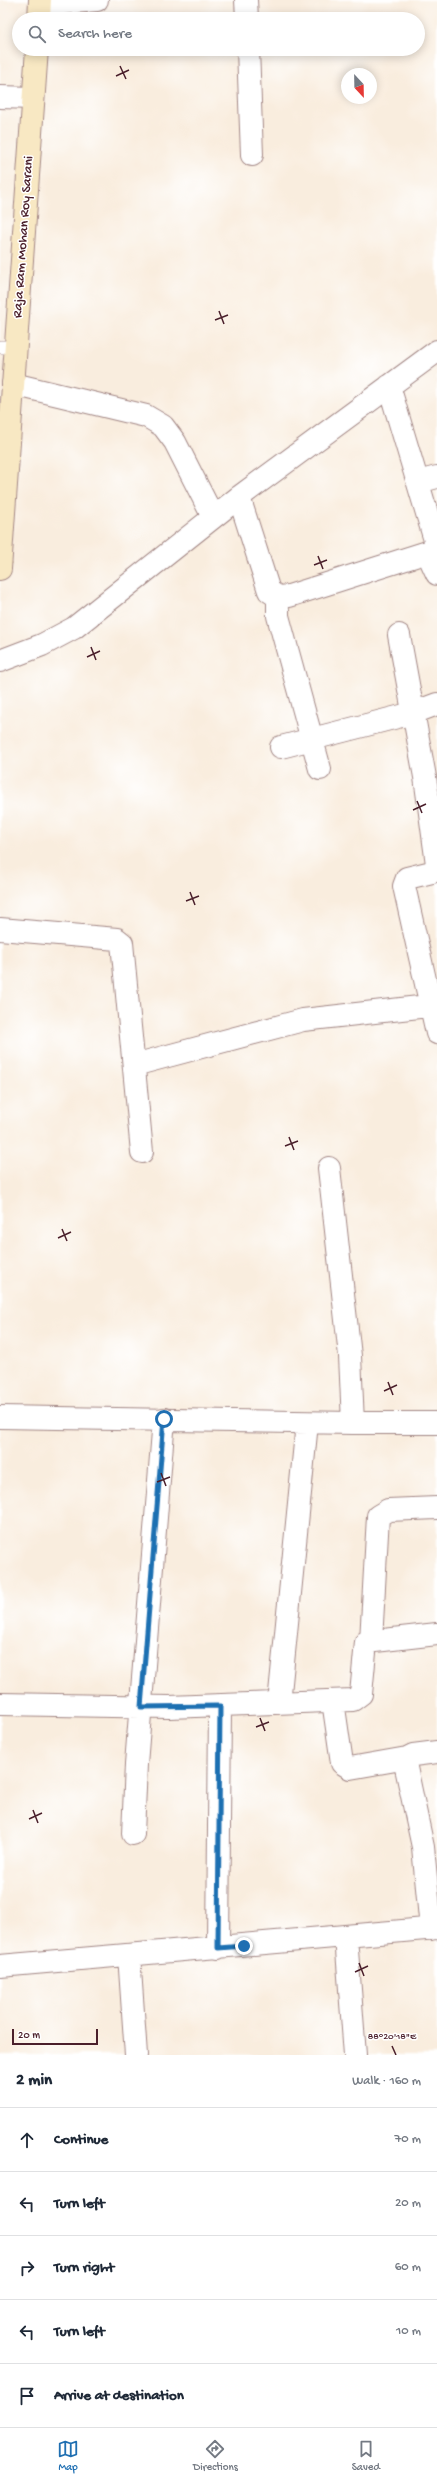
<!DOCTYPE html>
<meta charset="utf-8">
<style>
body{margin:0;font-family:"Gochi Hand",sans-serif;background:#f2f2f3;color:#1f2937}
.compass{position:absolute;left:341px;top:68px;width:36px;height:36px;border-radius:50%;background:#fff;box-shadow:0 2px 10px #0003;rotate:158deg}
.scale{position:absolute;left:12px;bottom:10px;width:86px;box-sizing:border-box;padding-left:4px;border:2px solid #4a1f2b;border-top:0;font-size:11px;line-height:14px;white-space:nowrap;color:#4a1f2b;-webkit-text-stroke:3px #fff;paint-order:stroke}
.stop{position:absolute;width:12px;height:12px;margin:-9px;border:3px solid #1f6fb2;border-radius:50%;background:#fff}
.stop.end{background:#1f6fb2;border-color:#fff;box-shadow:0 1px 4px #0008}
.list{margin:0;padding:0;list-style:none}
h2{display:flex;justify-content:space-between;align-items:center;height:52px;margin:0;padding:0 16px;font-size:17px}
h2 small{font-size:13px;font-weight:400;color:#747a83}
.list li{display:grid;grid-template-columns:26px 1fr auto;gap:12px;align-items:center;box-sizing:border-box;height:64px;padding:0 16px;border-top:1px solid #e0e1e3}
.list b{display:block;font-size:15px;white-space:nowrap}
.list em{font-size:13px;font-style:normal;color:#747a83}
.icon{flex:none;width:22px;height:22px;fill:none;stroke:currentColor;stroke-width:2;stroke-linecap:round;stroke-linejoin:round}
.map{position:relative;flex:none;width:437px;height:2055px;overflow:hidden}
.search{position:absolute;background:#fff;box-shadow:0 2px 10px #0003;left:12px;right:12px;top:12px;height:44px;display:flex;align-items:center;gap:10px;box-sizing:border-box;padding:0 14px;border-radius:22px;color:#747a83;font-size:15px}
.sheet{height:372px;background:#fff}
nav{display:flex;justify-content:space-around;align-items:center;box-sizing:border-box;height:56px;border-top:1px solid #e0e1e3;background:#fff;font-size:11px;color:#747a83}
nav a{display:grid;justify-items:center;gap:2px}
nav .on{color:#1f6fb2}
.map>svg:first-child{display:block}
</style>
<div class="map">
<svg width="437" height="2055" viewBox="0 0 437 2055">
<rect width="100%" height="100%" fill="#fff"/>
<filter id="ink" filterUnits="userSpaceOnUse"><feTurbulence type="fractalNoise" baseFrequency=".025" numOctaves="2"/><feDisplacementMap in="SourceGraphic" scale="8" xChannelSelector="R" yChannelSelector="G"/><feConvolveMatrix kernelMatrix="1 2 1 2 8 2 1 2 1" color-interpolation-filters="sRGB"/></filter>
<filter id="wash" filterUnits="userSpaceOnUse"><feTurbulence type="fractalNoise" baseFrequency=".012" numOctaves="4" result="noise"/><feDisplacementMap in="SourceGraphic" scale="16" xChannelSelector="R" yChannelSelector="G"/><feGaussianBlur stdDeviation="0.9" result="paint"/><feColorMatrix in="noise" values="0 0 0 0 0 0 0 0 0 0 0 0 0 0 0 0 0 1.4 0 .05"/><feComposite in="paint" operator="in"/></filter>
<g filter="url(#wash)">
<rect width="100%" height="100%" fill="#f9edde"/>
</g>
<g filter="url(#ink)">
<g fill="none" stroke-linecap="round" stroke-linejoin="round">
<defs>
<path id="lane" d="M 0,347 L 16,347"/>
<path id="street" d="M 246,0 L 247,19
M 40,5 L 97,0
M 248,49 L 252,155
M 0,97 L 33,98
M 13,384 L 146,416 L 163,426 L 175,442 L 213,517
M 389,386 L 437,547
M 418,482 L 437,477
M 239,497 L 269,591 L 278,597 L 289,596 L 437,549
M 427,552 L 437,574
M 278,597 L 278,616 L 320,769
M 399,635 L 425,777 L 437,864 L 432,872 L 407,878 L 404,886 L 437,1033
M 0,661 L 42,645 L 74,628 L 239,497 L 437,351
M 281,747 L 413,713 L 437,704
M 0,929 L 117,939 L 122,943 L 142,1152
M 134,1065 L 303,1020 L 437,1005
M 329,1168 L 350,1356 L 353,1423
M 0,1417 L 353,1423 L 437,1423
M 371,1641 L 378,1516 L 388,1510 L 437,1508
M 333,1701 L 342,1763 L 350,1768 L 407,1758
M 279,1703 L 307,1423
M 0,1704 L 169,1707 L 353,1700 L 361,1694 L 366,1642 L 437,1634
M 133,1834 L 136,1764 L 164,1419
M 431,1929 L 423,1847 L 405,1763 L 407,1758 L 413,1755 L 437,1752
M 346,1937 L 355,2055
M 218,1948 L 220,1706
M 129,1955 L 136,2055
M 0,1966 L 437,1928"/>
<path id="secondary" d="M 39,19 L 40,0
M 0,569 L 37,49"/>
</defs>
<use href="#lane" stroke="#a28684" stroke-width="14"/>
<use href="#street" stroke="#a28684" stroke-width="24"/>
<use href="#secondary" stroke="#a28684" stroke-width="24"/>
<use href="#lane" stroke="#fff" stroke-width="13"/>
<use href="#street" stroke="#fff" stroke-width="22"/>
<use href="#secondary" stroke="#f8e8c3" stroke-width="22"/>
</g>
</g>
<g fill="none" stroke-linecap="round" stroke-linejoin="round" filter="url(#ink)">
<path stroke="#1f6fb2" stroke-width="5" d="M 164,1419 L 141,1707 L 220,1706 L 218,1948 L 244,1946"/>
</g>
<path fill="none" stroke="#4a1f2b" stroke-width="1.5" d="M 120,66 L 126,79M 116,76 L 129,70M 219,311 L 224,324M 215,320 L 228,315M 318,556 L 323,569M 314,565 L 327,560M 91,647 L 96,660M 87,657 L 100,651M 417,801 L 422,813M 413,810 L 426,804M 190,892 L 195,905M 186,901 L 199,896M 289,1137 L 294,1150M 285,1146 L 298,1141M 62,1229 L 67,1241M 58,1238 L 71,1232M 388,1382 L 393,1395M 384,1391 L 397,1385M 161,1473 L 166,1486M 157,1482 L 170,1477M 260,1718 L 265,1731M 256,1727 L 269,1722M 33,1810 L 38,1823M 29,1819 L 42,1813M 359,1963 L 364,1976M 355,1972 L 368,1966M 392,2046 L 396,2055"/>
<g text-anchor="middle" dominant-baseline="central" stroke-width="3" stroke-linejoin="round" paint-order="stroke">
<g font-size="14" fill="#4a1f2b" stroke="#fff">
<text transform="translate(24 237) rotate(-86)">Raja Ram Mohan Roy Sarani</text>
</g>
</g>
<g font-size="10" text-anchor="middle" fill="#4a1f2b" stroke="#fff" stroke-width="3" stroke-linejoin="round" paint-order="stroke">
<text x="392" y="2039">88°20'18"E</text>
</g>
</svg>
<svg class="compass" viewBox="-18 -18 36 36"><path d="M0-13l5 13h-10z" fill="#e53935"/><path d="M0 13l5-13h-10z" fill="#747a83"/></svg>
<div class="scale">20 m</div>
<div class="stop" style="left:164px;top:1419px"></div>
<div class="stop end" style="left:244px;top:1946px"></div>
<div class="search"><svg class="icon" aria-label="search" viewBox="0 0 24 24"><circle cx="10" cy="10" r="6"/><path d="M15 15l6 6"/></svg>Search here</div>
</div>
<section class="sheet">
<h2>2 min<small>Walk · 160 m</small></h2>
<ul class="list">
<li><svg class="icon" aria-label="ahead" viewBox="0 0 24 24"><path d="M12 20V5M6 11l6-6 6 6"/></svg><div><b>Continue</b></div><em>70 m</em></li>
<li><svg class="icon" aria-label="left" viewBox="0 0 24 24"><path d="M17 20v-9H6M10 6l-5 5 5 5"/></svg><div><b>Turn left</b></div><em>20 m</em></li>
<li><svg class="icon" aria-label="right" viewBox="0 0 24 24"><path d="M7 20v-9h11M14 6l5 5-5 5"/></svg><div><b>Turn right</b></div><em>60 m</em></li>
<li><svg class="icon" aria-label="left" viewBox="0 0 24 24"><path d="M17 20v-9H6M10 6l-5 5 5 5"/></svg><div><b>Turn left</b></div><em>10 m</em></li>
<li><svg class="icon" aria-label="arrive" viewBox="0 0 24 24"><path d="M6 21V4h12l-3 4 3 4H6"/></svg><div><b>Arrive at destination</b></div></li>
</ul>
</section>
<nav>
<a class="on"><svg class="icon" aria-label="map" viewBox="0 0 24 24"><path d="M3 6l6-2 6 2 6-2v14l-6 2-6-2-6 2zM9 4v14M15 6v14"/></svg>Map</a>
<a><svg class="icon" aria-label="directions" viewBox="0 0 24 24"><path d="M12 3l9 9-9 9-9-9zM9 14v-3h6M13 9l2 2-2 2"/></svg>Directions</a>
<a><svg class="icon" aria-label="saved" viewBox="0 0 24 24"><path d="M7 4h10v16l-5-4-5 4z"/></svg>Saved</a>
</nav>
